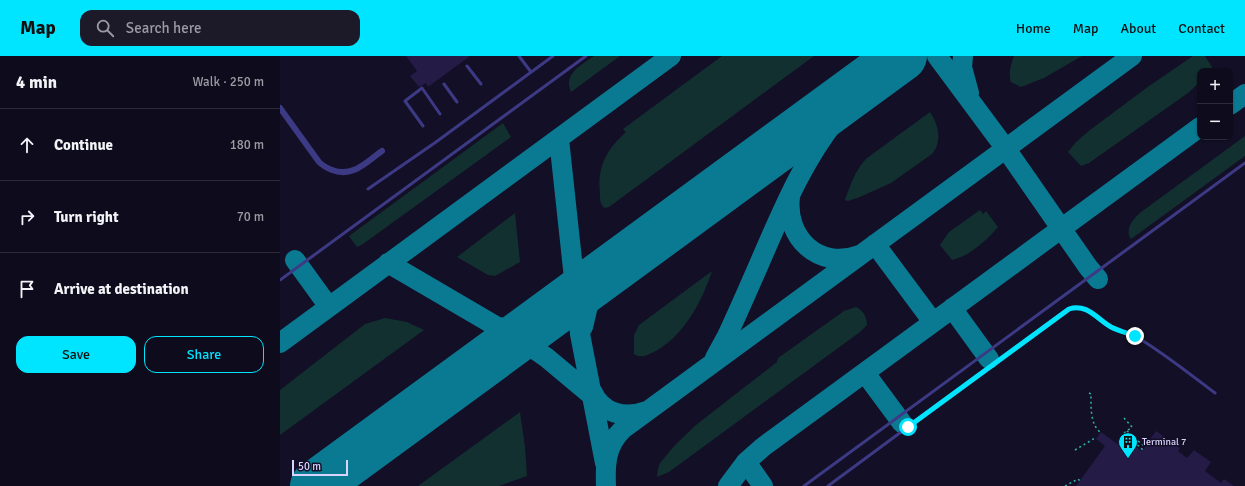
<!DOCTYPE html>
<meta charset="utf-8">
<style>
body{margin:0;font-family:Signika,sans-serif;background:#1c1929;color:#f1f3f6}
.controls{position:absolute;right:12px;top:12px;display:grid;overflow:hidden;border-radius:8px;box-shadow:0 1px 3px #0004}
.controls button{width:36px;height:36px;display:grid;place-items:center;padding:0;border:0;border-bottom:1px solid #2e2b3b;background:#0e0b1c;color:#f1f3f6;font:20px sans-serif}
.scale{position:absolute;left:12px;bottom:10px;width:56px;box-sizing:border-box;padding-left:4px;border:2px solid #d9d4ff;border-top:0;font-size:11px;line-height:14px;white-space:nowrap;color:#d9d4ff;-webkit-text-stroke:3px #130f26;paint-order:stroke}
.stop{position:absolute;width:12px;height:12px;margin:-9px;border:3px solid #00e5ff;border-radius:50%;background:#fff}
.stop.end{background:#00e5ff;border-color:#fff;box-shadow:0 1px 4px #0008}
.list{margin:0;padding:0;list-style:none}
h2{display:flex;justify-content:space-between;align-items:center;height:52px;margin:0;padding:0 16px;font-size:17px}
h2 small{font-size:13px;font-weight:400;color:#9b9ba3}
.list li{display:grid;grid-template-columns:26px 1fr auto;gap:12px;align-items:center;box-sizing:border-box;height:72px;padding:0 16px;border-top:1px solid #2e2b3b}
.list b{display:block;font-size:15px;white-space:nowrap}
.list em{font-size:13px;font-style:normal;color:#9b9ba3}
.actions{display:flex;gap:8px;padding:12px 16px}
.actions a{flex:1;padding:9px 0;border:1px solid #00e5ff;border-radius:12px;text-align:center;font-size:14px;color:#00e5ff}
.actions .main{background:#00e5ff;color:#111}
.icon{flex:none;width:22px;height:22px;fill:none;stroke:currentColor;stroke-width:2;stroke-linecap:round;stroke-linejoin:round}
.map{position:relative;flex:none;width:965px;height:430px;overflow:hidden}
header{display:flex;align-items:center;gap:24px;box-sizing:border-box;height:56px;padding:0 20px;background:#00e5ff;color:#111}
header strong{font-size:19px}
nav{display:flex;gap:22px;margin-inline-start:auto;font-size:14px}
.search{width:280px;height:36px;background:#1c1929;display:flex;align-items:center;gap:10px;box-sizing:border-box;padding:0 14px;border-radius:12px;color:#9b9ba3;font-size:15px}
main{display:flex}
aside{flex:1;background:#0e0b1c}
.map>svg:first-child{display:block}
</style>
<header>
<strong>Map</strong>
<div class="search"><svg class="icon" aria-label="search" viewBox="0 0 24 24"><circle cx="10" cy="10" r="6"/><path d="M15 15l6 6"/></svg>Search here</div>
<nav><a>Home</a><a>Map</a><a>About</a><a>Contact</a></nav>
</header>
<main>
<aside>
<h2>4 min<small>Walk · 250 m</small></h2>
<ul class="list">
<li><svg class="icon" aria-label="ahead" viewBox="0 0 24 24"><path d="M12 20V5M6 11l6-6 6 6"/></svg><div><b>Continue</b></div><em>180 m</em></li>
<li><svg class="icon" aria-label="right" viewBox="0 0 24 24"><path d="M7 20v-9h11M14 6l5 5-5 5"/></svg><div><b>Turn right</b></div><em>70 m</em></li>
<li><svg class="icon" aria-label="arrive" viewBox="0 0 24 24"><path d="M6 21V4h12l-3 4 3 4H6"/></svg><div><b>Arrive at destination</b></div></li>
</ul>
<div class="actions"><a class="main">Save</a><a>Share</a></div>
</aside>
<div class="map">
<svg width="965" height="430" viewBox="0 0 965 430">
<rect width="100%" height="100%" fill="#130f26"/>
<path fill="#12302f" d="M 314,0 L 340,0 L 291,36 C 283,18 301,9 314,0 Z
M 442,0 L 534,0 L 329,151 L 325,152 C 320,149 320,144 320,138 C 317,111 326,94 346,76 L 343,73 Z
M 734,0 L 802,0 L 764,22 L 741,31 L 731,26 C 728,18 731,8 734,0 Z
M 913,0 L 925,0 L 934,14 L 933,15 L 920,15 L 920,26 L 908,37 L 809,107 L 801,110 L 788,96 L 796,86 L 810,74 L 869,30 Z
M 650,56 C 658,68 663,85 652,98 L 611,127 L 580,141 L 568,145 L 565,144 C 571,128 575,114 587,102 Z
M 223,67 L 231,81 L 83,188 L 77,191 L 69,180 Z
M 965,80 L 965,100 L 851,183 L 849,180 C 847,170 853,163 861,156 Z
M 700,154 L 703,158 L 706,155 L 718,171 C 707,184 690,200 672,204 L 660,189 L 669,176 Z
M 235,157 L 240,206 L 215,220 L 208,219 L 177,201 Z
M 432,215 C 422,246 403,281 374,296 C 367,299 361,303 354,298 L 354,279 L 359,269 Z
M 576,251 C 583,254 587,261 587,269 L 580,276 L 389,416 L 377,421 L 378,413 L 380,407 L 395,389 L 416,369 L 497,306 L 498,302 L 564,255 Z
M 105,262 L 127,266 L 144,274 L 0,379 L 0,334 L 85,268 Z
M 240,356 L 245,391 L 247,420 L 219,430 L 138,430 Z"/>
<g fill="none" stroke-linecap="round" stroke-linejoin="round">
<path stroke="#0a7a92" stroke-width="20" d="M 657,0 L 726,93 L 808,211 L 818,223
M 683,0 L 682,11 L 689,37
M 950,49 L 965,38
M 279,83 L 300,278 L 325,407
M 510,141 C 505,182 539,214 579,199
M 595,188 L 653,266
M 15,204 L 49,251
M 108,207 L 250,290 L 267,302 L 316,343
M 672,252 L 709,303
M 220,271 C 230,274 239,274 248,271 L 302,232
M 303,271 L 308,250 L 313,240 L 323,224 L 333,214 L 394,169
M 0,287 L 391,0
M 435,302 L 447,280 C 462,248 476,215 490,183 C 508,142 526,102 554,66 C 575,41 598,19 625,0
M 585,317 L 622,367
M 312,335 C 322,358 345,363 367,355
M 466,406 L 483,430
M 326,430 C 325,408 326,389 343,373 L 852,0
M 448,430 L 466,406 L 483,391 L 920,71"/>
<path stroke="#0a7a92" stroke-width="50" d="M 35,430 L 622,0"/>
</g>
<path fill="#241b47" d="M 126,0 L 190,0 L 148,31 L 146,27 L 139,31 L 130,20 L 137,15 Z
M 876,375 L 900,392 L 898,395 L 907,402 L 914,394 L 931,406 L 925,415 L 941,427 L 944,423 L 954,430 L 796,430 L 825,390 L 816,383 L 821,376 L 847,395 L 852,388 L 862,395 Z"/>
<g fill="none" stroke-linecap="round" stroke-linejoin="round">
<path stroke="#2fb8b0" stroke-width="1.5" stroke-dasharray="2 3" stroke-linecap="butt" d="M 809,337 L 811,338 C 811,350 810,368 820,376
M 844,362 L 852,371 L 844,377 L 863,394
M 847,375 L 865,391
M 795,394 L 815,382 L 816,382
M 785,430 L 798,423 L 800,425"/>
<path stroke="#3d3a85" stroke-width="3" d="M 239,0 L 251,16
M 187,10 L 201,28
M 164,28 L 177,46
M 143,70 L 125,45 L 142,32 L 160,58
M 88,133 L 156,86 L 273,0
M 0,224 L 306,0
M 524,430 L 965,107
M 548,430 L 785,255 C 805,245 813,261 829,270 C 839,275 850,277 860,283 C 886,299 911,319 935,337"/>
<path stroke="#3d3a85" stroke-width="6" d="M 0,52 L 39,106 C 43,110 47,112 52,114 C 73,122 86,106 102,95"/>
</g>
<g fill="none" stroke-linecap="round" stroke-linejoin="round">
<path stroke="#00e5ff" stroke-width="5" d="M 628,371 L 789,253 C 807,247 817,263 831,271 C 839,275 847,277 855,280"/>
</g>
<defs>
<symbol id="building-pin" viewBox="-11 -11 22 30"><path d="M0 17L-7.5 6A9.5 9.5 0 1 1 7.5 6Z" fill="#00e5ff" stroke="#130f26"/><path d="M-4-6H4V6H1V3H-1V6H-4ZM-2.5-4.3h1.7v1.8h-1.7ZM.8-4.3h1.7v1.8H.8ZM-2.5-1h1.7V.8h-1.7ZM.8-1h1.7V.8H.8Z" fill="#111"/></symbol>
</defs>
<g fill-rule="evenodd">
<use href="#building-pin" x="837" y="375" width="22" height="30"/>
</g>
<g text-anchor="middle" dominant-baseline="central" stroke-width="3" stroke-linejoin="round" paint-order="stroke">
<g font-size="10" fill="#d9d4ff" stroke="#130f26" text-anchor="start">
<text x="862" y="386">Terminal 7</text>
</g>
</g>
</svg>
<div class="controls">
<button>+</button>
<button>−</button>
</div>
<div class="scale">50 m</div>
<div class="stop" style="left:628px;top:371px"></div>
<div class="stop end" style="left:855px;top:280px"></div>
</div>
</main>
